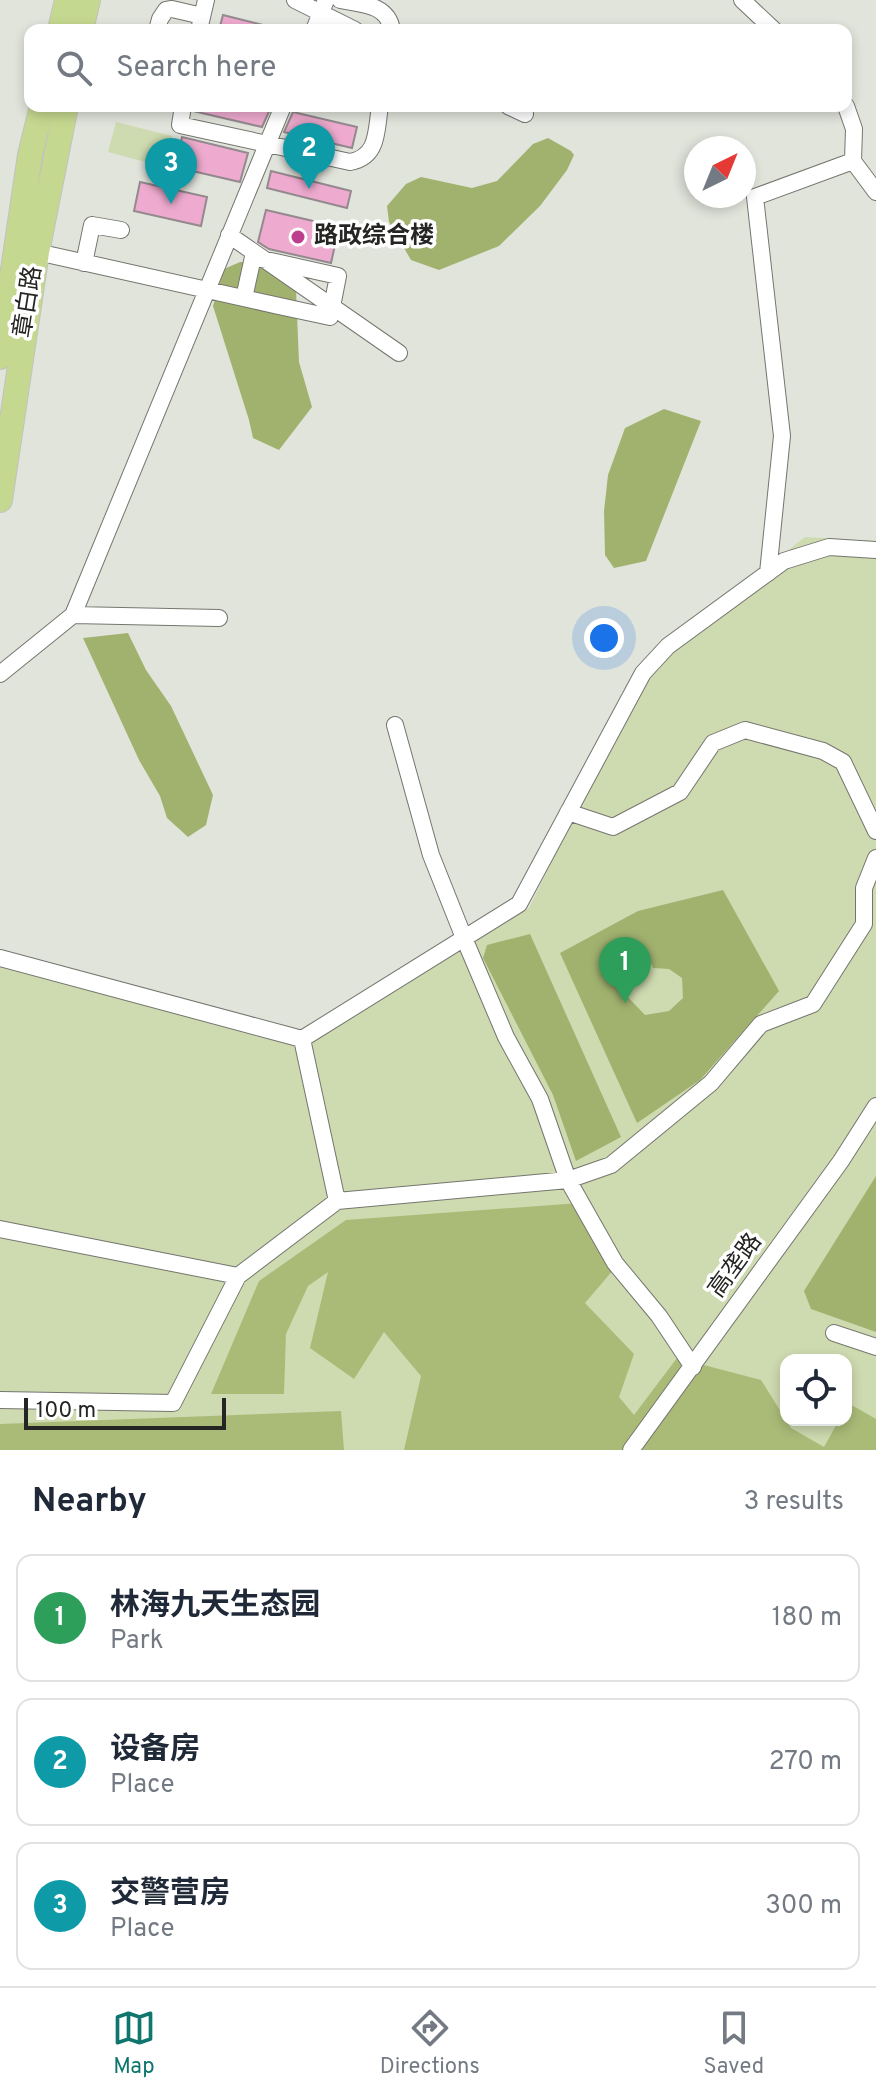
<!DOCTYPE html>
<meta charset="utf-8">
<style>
body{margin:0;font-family:Overpass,"Noto Sans SC",sans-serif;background:#f2f2f3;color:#1f2937}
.controls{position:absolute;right:24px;bottom:24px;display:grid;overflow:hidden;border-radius:16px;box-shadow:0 4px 12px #0003}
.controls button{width:72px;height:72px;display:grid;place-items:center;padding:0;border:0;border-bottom:2px solid #e0e1e3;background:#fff;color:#1f2937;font:40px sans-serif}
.compass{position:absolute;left:684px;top:136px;width:72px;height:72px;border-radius:50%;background:#fff;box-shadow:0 4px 12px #0003;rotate:43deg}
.scale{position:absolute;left:24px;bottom:20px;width:202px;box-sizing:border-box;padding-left:8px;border:4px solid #252623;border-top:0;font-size:22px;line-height:28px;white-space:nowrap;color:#252623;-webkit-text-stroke:6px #fff;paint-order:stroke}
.you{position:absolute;left:604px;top:638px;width:28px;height:28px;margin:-20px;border:6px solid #fff;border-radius:50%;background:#1a73e8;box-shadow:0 0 0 12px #1a73e833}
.badge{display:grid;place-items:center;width:52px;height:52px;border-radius:50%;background:#0f766e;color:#fff;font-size:26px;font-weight:700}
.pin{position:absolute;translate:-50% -66px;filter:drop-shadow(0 2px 4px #0008)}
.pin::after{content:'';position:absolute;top:42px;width:28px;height:24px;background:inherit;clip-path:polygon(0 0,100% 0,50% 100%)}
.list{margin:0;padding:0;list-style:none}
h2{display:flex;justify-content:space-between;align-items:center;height:104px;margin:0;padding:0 32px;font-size:34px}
h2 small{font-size:26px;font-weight:400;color:#747a83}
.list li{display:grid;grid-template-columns:52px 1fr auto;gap:24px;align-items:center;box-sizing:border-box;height:128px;margin:0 16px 16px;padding:0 16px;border:2px solid #e0e1e3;border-radius:16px}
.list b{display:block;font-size:30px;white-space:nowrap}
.list p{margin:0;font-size:26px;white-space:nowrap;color:#747a83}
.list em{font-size:26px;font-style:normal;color:#747a83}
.icon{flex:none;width:44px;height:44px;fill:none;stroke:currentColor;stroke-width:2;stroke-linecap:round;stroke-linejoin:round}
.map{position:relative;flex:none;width:876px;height:1450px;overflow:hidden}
.search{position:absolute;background:#fff;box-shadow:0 4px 12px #0003;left:24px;right:24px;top:24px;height:88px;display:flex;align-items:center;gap:20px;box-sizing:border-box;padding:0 28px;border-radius:16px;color:#747a83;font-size:30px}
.sheet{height:536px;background:#fff}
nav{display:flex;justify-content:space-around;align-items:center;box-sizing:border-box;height:112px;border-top:2px solid #e0e1e3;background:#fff;font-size:22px;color:#747a83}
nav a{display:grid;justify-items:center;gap:4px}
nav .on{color:#0f766e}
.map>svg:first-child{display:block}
</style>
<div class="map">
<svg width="876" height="1450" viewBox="0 0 876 1450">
<rect width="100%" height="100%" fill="#e1e4db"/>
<path fill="#cedab0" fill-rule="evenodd" d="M 116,122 L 172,136 L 164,167 L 108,152 Z
M 805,537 L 876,541 L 876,1450 L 0,1450 L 0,961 L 305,1044 L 529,908 L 651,660 ZM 786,1360 L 846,1360 L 846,1420 L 786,1420 Z"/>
<path fill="#aabb78" d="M 580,1203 L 614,1269 L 585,1303 L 634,1354 L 619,1397 L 634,1415 L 677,1358 L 761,1380 L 791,1428 L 824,1447 L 839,1420 L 846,1420 L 848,1403 L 876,1419 L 876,1450 L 404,1450 L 421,1376 L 384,1332 L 354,1379 L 310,1348 L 328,1272 L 308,1286 L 286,1334 L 284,1394 L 211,1394 L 259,1281 L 346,1220 Z
M 341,1411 L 344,1450 L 0,1450 L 0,1424 Z"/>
<path fill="#a1b26f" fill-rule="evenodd" d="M 548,138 L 571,151 L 574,155 L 567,170 L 540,206 L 499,246 L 439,270 L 411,260 L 389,222 L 387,206 L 406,184 L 421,177 L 472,188 L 497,181 L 533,144 Z
M 240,262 L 256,262 L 296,289 L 299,362 L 312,407 L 279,450 L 253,438 L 249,420 L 213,306 L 224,269 Z
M 664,409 L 701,421 L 646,561 L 614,568 L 605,555 L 604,511 L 608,475 L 625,428 Z
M 128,633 L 146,670 L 171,706 L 213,795 L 206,825 L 188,837 L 167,818 L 160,796 L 139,760 L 83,638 Z
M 723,890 L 779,991 L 700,1080 L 637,1123 L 560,953 L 638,911 ZM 647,953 L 653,968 L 669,969 L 682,978 L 683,998 L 669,1011 L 645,1015 L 623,992 L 630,979 L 644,969 L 640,957 Z
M 530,934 L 621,1137 L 576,1161 L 553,1095 L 483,958 L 487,945 Z
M 876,1176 L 876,1332 L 811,1309 L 804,1291 Z"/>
<path fill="#efabcf" stroke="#93898e" stroke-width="2" d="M 223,15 L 267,26 L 266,30 L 219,30 Z
M 194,106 L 269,106 L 271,107 L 262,127 L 193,111 Z
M 293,112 L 357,127 L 352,148 L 284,132 Z
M 182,137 L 248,153 L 240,182 L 175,167 Z
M 271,171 L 351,191 L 347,208 L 267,188 Z
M 140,182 L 207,197 L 201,226 L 134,211 Z
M 266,210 L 339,227 L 331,263 L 269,249 L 258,242 Z"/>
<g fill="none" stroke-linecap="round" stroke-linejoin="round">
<defs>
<path id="minor" d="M 295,0 L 355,30
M 340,0 C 361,4 388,4 392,30
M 742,0 L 774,30
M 157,30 L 160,19 L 166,10 L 172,9 L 202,16
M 199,30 L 206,0
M 314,30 L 326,0
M 183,106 L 180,125 L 350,162 C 379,157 376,130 380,106
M 508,106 L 525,114
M 846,106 L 854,129 L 853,161 L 876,192
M 229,235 L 399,353
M 37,252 C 134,274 232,296 330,317 L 338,276 L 253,257 L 244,298
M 84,263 L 92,225 L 121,230
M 768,573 L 782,436 L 755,197 L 853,161
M 73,615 L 283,106
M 0,674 L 73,615 L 219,618
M 395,725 L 431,855 L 464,938 L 506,1037 L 540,1099 L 568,1180 L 615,1263 L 659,1316 L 693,1367
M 568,812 L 613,827 L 680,792 L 713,743 L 745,730 L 823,751 L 843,762 L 876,831
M 0,958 L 302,1039 L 519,904 L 643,673 L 668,646 L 784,561 L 829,547 L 876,550
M 302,1039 L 337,1201
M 0,1229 L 238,1276
M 834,1333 L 876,1347
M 0,1400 L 173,1403 L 238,1276 L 337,1201 L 568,1180 L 611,1165 L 711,1083 L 761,1024 L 813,1004 L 864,924 L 864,888 L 876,858
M 631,1450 L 841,1161 L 876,1106"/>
<path id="highway" d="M 60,30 L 67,0
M 81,30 L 88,0
M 0,357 L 30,155 L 42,106
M 0,500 L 37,252 L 66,106"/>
</defs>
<use href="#minor" stroke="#74766e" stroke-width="18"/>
<use href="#highway" stroke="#c2c2c1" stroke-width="26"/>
<use href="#minor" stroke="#fff" stroke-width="16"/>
<use href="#highway" stroke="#c5d88f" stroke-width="24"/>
</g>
<circle fill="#bc3e8c" stroke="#fff" stroke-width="3" cx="298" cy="237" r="8"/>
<g text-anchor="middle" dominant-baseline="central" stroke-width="7" stroke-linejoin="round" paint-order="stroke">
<g font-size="24" font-weight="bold" fill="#252623" stroke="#fff" text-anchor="start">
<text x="314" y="237">路政综合楼</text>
</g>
<g font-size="24" fill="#252623" stroke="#fff">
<text transform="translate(29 302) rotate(-81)">章白路</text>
<text transform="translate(736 1266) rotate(-54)">高垄路</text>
</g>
</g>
</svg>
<div class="controls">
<button><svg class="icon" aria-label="locate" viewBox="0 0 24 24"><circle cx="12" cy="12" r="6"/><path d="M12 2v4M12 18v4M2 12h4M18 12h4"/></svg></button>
</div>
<svg class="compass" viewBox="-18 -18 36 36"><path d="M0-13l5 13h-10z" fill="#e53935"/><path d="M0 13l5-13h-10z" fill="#747a83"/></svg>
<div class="scale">100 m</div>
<div class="you"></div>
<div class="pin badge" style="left:625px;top:1003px;background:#2e9e5b">1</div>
<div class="pin badge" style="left:309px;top:189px;background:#0f9aa8">2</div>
<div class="pin badge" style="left:171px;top:204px;background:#0f9aa8">3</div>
<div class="search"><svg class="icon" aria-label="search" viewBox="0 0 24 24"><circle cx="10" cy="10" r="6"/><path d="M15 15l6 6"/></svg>Search here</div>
</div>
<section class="sheet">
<h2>Nearby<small>3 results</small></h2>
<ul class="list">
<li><span class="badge" style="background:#2e9e5b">1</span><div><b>林海九天生态园</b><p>Park</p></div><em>180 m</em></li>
<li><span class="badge" style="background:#0f9aa8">2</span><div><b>设备房</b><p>Place</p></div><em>270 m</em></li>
<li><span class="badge" style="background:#0f9aa8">3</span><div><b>交警营房</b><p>Place</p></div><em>300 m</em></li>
</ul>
</section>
<nav>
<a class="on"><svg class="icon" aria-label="map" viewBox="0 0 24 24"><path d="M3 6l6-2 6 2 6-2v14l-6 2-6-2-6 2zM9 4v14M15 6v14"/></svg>Map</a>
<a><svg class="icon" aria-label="directions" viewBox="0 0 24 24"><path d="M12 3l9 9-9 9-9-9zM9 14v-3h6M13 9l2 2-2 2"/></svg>Directions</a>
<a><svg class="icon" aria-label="saved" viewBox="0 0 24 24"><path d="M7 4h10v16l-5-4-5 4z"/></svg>Saved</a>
</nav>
